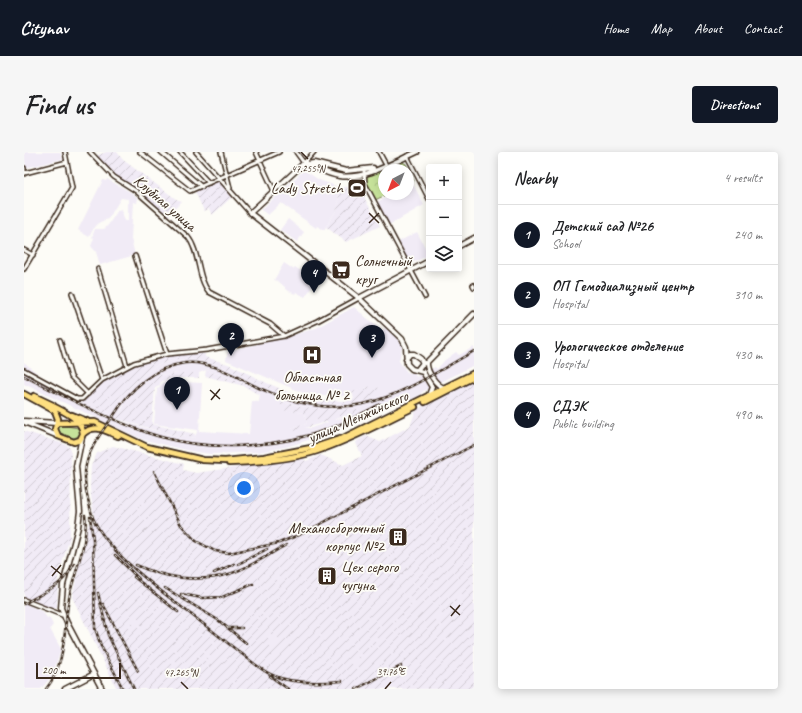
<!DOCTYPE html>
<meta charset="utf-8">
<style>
body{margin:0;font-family:Caveat,sans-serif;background:#f6f6f6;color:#202124}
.controls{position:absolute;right:12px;top:12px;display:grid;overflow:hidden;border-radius:4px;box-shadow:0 2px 10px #0003}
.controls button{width:36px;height:36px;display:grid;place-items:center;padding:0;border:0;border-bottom:1px solid #e0e0e0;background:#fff;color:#202124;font:20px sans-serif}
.compass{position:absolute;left:354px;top:12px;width:36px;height:36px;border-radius:50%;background:#fff;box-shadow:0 2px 10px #0003;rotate:222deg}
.scale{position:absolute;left:12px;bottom:10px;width:85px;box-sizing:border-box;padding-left:4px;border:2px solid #3b2a1e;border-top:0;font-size:11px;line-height:14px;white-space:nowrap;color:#3b2a1e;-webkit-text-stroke:3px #fdfcf7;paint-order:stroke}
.you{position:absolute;left:220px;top:336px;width:14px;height:14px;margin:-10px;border:3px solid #fff;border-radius:50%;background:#1a73e8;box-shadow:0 0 0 6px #1a73e833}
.badge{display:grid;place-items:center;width:26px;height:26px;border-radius:50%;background:#111827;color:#fff;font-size:13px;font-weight:700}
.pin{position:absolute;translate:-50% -33px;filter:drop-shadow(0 1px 2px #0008)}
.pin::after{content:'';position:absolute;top:21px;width:14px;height:12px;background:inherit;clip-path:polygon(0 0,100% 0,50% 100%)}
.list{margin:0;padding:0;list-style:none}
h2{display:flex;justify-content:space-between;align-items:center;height:52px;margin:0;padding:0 16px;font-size:17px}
h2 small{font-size:13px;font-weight:400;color:#757577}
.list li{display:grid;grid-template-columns:26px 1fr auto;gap:12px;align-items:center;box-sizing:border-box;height:60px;padding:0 16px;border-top:1px solid #e0e0e0}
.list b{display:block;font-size:15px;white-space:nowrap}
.list p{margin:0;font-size:13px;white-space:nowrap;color:#757577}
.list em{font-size:13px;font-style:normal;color:#757577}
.icon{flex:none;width:22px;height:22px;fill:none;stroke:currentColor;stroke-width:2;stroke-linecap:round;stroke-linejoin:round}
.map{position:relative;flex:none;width:450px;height:537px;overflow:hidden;border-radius:4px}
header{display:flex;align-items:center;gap:24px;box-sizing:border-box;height:56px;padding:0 20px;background:#111827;color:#fff}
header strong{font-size:19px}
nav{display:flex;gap:22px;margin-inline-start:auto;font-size:14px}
.intro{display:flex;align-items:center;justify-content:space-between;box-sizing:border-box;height:96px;padding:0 24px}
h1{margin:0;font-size:28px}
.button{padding:10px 18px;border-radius:4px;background:#111827;color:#fff;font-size:14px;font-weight:700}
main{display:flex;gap:24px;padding:0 24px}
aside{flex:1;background:#fff;border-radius:4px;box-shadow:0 2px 10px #0003}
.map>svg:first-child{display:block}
</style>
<header>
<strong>Citynav</strong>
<nav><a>Home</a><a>Map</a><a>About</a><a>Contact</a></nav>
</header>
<div class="intro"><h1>Find us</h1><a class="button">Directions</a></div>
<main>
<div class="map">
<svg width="450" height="537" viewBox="0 0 450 537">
<defs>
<pattern id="industrial-furrows" width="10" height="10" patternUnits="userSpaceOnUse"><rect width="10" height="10" fill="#f1ebf6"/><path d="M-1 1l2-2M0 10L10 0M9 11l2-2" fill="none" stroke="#d0cad2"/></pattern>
<pattern id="park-crowns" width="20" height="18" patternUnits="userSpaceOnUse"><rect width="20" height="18" fill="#c6e29a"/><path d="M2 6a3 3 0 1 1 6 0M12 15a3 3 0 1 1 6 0" fill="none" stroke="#abc284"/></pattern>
</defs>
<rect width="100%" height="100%" fill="#fdfcf7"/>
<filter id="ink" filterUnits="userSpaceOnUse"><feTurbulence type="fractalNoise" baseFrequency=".025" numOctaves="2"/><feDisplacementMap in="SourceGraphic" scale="8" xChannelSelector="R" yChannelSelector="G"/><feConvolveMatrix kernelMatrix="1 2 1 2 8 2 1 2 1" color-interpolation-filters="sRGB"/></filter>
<g filter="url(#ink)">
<path fill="#f1ebf6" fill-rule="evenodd" d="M 0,0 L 36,0 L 39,7 L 2,16 Z
M 280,18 L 295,28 L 315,35 L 314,55 L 300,78 L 293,74 L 292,76 L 257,51 L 244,63 L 237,58 Z
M 83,27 L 108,41 L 114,46 L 113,51 L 109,50 L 107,87 L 111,103 L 76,113 L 72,100 L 67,94 L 70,86 L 68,85 L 71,77 L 80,77 L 85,72 L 94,58 L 97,57 L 101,69 L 104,69 L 104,47 L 97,46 L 84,67 L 76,70 L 70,76 L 65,85 L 54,78 L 79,28 L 82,29 Z
M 389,32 L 400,53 L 365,73 L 353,50 L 369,42 L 384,42 L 384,34 Z
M 264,67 L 280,80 L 273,90 L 256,78 Z
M 393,80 L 405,103 L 386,112 L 374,90 Z
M 260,111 L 269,117 L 271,115 L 292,129 L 281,145 L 272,140 L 271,142 L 261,137 L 261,135 L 254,129 L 250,128 Z
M 330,155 L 358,179 L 361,176 L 375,189 L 378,195 L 375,209 L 383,220 L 391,222 L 392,225 L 411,215 L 413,217 L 421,208 L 432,200 L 435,203 L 450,195 L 450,213 L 398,240 L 395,245 L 387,248 L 384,242 L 310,280 L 262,295 L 235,300 L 187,302 L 166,299 L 117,287 L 0,232 L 0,210 L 32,238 L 83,263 L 96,244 L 120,222 L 133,213 L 151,208 L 163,207 L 193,212 L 274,249 L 282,251 L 323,253 L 354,244 L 344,235 L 316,245 L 284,243 L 202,208 L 204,199 L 260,186 L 292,176 ZM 182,218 L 221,232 L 236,241 L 235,250 L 228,249 L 225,282 L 175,279 L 178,231 L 141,229 L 133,237 L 130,272 L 174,278 L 170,286 L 157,283 L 156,285 L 93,268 L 99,254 L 136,223 L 155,221 L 175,221 ZM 257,250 L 287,256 L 335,257 L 328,262 L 287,276 L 267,276 L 283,272 L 280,261 L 261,258 Z
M 0,451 L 19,460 L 23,466 L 25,465 L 29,473 L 26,477 L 37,497 L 28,524 L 17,537 L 0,537 Z"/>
<path fill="url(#industrial-furrows)" d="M 82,0 L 93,0 L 99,8 L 152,47 L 158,49 L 144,64 L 116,39 L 92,23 L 72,4 Z
M 194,28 L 208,45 L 188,63 L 185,57 L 180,59 L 171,40 Z
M 340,32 L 341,47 L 356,74 L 322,90 L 302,75 L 314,55 L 315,36 Z
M 163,202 L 181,202 L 181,205 L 204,212 L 243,231 L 283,248 L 321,249 L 330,247 L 328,240 L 344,235 L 354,233 L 355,242 L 354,244 L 348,247 L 323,253 L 282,251 L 246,237 L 193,212 L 163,207 L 151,208 L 133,213 L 120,222 L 96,244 L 83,263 L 58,251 L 77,232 L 90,223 L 113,212 L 140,205 Z
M 182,218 L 221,232 L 236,241 L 235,243 L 220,234 L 181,224 Z
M 155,221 L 175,221 L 175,226 L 156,226 L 137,229 L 136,233 L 131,235 L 128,272 L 171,282 L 170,286 L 157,283 L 156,285 L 93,267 L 103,248 L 125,229 L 136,223 Z
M 450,228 L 450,537 L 93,537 L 48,445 L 65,370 L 71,372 L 66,336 L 67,314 L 73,301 L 89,294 L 160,312 L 159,318 L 172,321 L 278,306 L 282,309 L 297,303 L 319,313 L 338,304 L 332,291 L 333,289 L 342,284 L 356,290 L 386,274 L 392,258 Z
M 257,250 L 287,256 L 336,257 L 328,262 L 311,267 L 310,270 L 302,270 L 267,280 L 266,276 L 283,272 L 280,261 L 257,258 Z
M 0,279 L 43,293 L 47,297 L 46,385 L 34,425 L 33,456 L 28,457 L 0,446 Z"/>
<path fill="#c6e29a" stroke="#80865c" d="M 37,273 L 54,276 L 56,283 L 48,287 L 38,282 L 34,277 Z"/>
<path fill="url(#park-crowns)" stroke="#80865c" d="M 377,9 L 382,12 L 390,29 L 384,32 L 384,18 L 360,18 L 360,42 L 364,42 L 351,48 L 342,30 L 342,25 Z"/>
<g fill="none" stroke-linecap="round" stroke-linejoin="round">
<defs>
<path id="street" d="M 66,0 L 90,25 L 112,39 L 164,85 C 176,100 173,126 185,140 L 246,172 L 260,184
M 116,0 L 166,39 L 255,0
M 137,0 L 178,35
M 156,0 L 185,31
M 172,0 L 226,61
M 197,0 L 206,36
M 232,0 L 250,39
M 272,0 L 280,11 L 290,0
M 355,0 L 362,13
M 383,4 L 405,47
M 0,16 L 0,22
M 340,18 L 341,32 L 401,145
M 1,21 L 43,10
M 0,98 L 9,103
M 111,104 L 143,202
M 0,117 L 48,36 L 41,0
M 74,117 L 103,214
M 449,133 L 450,135
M 48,141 L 78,228
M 36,188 L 47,225 L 64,242
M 0,218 L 53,247 L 58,247 L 78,228 L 110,211 L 143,202 L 183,198 L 260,184 L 293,169 L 335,146
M 0,448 L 38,463"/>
<path id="secondary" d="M 393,0 C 370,10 341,28 315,24 C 302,22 292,15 280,11 L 226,61 L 335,146 L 378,187 L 382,195 L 383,212 L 388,217 L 399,220 L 408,235 L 405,243
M 283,12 L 290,11 L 322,19 L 349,16
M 435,94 L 450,86
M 335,146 L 405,109
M 382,207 L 386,202 L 390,202 L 397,207 L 399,212
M 403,210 C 402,219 412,234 421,236
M 394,217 L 398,212 L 403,210 L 450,162
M 0,269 L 33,271
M 0,270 L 34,284
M 58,285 L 52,314 L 56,359 L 54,375 L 39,433 L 37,456 L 43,471 L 78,537
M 41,537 L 70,522"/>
<path id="primary" d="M 0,242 L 31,259 L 34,267 L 31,277 L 34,284 L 50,290 L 56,288 L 59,282 C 59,267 38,259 27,253
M 10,244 L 29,253
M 401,250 L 450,225
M 48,263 L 63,269
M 33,271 L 71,270 L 123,295 L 179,308 L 201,309 L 240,305 L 292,295 L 319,286 L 450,221
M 59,282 C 70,271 82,279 94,284
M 205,311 C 234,310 265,308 293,299 C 327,288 359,270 391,255"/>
</defs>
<use href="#street" stroke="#3b2a1e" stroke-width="6"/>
<use href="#secondary" stroke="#3b2a1e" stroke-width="7"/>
<use href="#primary" stroke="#3b2a1e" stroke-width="8"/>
<use href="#street" stroke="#fdfcf7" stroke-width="3"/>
<use href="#secondary" stroke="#fdfcf7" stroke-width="4"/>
<use href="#primary" stroke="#fedf80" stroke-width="4.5"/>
<defs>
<path id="rail" d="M 0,224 C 40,245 82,266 124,281 C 182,301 253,297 310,275 C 326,268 341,260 356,252
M 130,319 L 157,373 L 172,389 L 191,399 L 205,401 L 255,391 L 277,382 L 450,293
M 66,365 L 69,387 L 71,476 L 77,494 L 99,537
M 91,403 L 115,427
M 214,412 L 243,397
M 112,413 C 140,426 175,431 205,422 C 225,416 244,403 262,393
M 190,421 L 210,412
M 110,425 L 154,460
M 141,436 L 194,468 L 222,491
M 74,441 L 84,483 L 110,537
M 157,442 L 178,446 L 200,445
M 196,446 L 229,432
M 0,452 C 20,439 38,436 50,412
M 79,452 L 114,519
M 203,476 L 218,476
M 246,524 L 264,537
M 318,529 C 297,531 268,532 248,523 C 237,518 227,509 218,502 C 201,489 185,476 169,464 C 139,440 84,402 69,366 C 66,357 64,347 62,338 C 61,330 60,321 62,313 C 66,295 79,278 90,263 C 106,237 130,215 161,211 C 187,208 212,225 235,236 C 327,277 370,245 450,199
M 22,537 C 44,510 39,473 46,441 C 52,416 65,388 61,363
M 332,537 L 377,514"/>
</defs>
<use href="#rail" stroke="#3b2a1e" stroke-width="2.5"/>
<use href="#rail" stroke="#fdfcf7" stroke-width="1" stroke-dasharray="3" stroke-linecap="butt"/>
</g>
</g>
<path fill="none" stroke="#3b2a1e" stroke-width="1.5" d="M 277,0 L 284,7M 345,61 L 355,71M 345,71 L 355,61M 186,238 L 196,247M 187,248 L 196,237M 27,414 L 38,423M 28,424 L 37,413M 426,454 L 436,463M 427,464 L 436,453M 157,530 L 164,537M 361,537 L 367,530"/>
<defs>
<symbol id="stadium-square" viewBox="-11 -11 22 22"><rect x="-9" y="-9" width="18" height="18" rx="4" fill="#3b2a1e" stroke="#fdfcf7"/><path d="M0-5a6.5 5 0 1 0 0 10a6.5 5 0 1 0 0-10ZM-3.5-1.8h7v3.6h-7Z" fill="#fff"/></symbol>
<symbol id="supermarket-square" viewBox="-11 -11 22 22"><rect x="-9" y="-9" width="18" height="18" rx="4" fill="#3b2a1e" stroke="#fdfcf7"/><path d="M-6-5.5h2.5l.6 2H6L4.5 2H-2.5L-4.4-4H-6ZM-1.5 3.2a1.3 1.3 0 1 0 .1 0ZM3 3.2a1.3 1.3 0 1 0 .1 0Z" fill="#fff"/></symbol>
<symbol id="hospital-square" viewBox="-11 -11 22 22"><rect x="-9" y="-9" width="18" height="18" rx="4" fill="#3b2a1e" stroke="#fdfcf7"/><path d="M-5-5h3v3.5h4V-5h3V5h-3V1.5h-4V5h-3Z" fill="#fff"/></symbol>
<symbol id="building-square" viewBox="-11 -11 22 22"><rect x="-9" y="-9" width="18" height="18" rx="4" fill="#3b2a1e" stroke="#fdfcf7"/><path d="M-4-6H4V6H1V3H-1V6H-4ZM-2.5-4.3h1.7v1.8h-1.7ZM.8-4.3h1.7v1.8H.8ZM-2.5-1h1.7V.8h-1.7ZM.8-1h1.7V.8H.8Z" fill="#fff"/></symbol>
</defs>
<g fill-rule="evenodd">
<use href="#stadium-square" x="322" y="25" width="22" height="22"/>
<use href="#supermarket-square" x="306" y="107" width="22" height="22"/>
<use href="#hospital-square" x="277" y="192" width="22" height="22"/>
<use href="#building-square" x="363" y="374" width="22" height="22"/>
<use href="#building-square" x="292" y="413" width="22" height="22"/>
</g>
<g text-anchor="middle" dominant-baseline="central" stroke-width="3.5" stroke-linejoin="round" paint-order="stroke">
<g font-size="16" fill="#3b2a1e" stroke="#fdfcf7" text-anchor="end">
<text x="319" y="36">Lady Stretch</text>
<text x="331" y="109" text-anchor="start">Солнечный<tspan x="331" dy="18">круг</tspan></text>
<text x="288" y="225" text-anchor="middle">Областная<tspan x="288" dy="18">больница № 2</tspan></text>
<text x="360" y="376">Механосборочный<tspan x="360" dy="18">корпус №2</tspan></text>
<text x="317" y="415" text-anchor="start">Цех серого<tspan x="317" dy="18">чугуна</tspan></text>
</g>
<g font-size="16" fill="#3b2a1e" stroke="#fdfcf7">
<text transform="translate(141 51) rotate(41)">Клубная улица</text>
<text transform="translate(334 265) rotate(-24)">улица Менжинского</text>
</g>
</g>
<g font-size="10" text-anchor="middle" fill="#3b2a1e" stroke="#fdfcf7" stroke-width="3.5" stroke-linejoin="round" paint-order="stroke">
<text x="284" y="20">47.255°N</text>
<text x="367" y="523">39.76°E</text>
<text x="157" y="524">47.265°N</text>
</g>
</svg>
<div class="controls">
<button>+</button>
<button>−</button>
<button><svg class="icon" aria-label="layers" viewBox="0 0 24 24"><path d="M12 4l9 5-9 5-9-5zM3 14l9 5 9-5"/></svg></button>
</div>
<svg class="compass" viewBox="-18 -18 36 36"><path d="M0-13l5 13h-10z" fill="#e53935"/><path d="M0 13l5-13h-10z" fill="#757577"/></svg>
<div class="scale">200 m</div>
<div class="you"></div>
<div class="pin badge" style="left:153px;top:258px">1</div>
<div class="pin badge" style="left:207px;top:204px">2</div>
<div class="pin badge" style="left:348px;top:206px">3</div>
<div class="pin badge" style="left:290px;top:141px">4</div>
</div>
<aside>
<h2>Nearby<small>4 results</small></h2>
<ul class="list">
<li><span class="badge">1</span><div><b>Детский сад №26</b><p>School</p></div><em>240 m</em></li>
<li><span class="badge">2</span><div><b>ОП Гемодиализный центр</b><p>Hospital</p></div><em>310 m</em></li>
<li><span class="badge">3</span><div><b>Урологическое отделение</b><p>Hospital</p></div><em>430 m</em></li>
<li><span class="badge">4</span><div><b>СДЭК</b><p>Public building</p></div><em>490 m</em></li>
</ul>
</aside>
</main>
